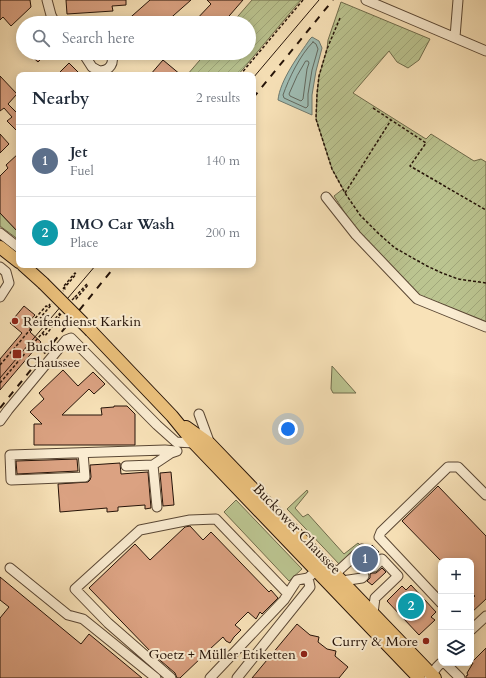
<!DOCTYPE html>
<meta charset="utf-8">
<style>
body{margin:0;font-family:Cardo,serif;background:#f2f2f3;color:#1f2937}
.controls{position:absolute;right:12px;bottom:12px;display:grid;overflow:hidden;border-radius:8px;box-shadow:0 2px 10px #0003}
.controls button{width:36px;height:36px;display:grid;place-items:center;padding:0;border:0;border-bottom:1px solid #e0e1e3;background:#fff;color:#1f2937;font:20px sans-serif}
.you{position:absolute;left:288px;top:429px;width:14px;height:14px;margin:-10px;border:3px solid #fff;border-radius:50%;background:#1a73e8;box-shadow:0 0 0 6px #1a73e833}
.badge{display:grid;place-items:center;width:26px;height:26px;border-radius:50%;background:#7c3aed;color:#fff;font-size:13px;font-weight:700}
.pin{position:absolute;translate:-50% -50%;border:2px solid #fff;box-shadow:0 1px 4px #0006}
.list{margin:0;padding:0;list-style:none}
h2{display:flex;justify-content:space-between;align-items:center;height:52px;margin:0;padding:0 16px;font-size:17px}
h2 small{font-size:13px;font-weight:400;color:#747a83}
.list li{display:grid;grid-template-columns:26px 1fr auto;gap:12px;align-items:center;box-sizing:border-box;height:72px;padding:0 16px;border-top:1px solid #e0e1e3}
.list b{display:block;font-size:15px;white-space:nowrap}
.list p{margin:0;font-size:13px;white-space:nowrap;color:#747a83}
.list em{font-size:13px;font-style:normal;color:#747a83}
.icon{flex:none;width:22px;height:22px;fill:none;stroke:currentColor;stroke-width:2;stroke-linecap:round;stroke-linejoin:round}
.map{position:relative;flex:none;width:486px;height:678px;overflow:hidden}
.search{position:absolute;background:#fff;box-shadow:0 2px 10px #0003;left:16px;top:16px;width:240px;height:44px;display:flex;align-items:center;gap:10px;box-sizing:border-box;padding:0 14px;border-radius:22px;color:#747a83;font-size:15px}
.panel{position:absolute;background:#fff;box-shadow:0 2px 10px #0003;left:16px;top:72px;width:240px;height:196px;border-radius:8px}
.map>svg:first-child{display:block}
</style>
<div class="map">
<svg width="486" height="678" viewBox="0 0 486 678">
<defs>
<pattern id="garden-furrows" width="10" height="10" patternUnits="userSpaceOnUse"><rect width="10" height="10" fill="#bbc490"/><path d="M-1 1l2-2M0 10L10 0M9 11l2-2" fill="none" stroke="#a1a87b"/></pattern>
</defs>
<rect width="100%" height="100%" fill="#f8e2b8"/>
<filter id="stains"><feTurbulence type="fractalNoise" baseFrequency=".005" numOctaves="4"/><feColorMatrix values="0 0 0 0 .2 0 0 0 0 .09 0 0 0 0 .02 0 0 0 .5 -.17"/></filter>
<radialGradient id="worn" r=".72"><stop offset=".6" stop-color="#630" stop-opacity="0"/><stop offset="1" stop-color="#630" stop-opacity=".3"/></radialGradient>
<path fill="#bbc490" stroke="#706c4c" d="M 0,213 L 19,233 L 19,240 L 0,226 Z
M 332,366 L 356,393 L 333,393 L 331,389 Z
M 307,490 L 308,492 L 295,508 L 303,517 L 308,514 L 344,554 L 358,543 L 360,545 L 362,544 L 363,545 L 340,565 L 287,509 Z
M 236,500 L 302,569 L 289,581 L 224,512 Z"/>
<path fill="url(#garden-furrows)" stroke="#706c4c" d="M 252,0 L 301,0 L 238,75 L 187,75 L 206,53 L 249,53 L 249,23 L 232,23 Z
M 341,2 L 430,39 L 419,60 L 408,68 L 397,62 L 389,51 L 353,93 L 426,139 L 431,134 L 474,161 L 481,159 L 486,162 L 486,322 L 416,294 L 354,227 L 334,196 L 343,189 L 332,169 L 316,119 L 317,94 L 319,76 L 327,49 L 328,40 Z"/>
<path fill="#9fbdb4" stroke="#6e796f" d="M 312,37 L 319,41 L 322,48 L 316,71 L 312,95 L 312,115 L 278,100 C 280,80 299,55 310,39 Z"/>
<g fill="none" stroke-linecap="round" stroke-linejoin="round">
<path stroke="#62685e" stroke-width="1" d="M 313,42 L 316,44 L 318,49 L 312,70 L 308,94 L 308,106 L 306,108 L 284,98 L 283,95 C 289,78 300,55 313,42 Z
M 306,61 L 308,61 L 309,63 L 307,69 L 303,99 L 301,101 L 290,96 L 289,94 L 297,76 Z"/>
</g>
<path fill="#dba282" stroke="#251308" d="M 0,0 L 30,0 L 31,7 L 11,26 L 3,17 L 0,20 Z
M 66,0 L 126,0 L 126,5 L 112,6 L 113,11 L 67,14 Z
M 150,0 L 191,0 L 165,23 L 124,23 Z
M 207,0 L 243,0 L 223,23 L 193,23 L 211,4 Z
M 28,53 L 47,53 L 38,62 Z
M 163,60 L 181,75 L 150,75 Z
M 69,63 L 81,75 L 57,75 Z
M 0,76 L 17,94 L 8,104 L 19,115 L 19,133 L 7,121 L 12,117 L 4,108 L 0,111 Z
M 0,134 L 9,144 L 0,153 Z
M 19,153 L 19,233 L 0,213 L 0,176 L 8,168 L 6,165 Z
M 24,306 L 35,315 L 26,325 L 32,330 L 30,332 L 41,342 L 0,390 L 0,359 L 22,333 L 10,323 Z
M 63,370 L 78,386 L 93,372 L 105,384 L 94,394 L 89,389 L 62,415 L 102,415 L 101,408 L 114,407 L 114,406 L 127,406 L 135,414 L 135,445 L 34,445 L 34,424 L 42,424 L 30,412 L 44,399 L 39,393 Z
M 77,459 L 78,471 L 17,474 L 16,461 Z
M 120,463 L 121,474 L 148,472 L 151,508 L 145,509 L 145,505 L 118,507 L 118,511 L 107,512 L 107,508 L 60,512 L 58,484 L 88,482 L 90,480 L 91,477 L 90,465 Z
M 171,472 L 174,505 L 163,506 L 160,473 Z
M 438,486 L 486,536 L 486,599 L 471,613 L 471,600 L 475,596 L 471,593 L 471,561 L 441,561 L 402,521 Z
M 190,526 L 203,540 L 211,532 L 269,592 L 271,590 L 278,598 L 262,614 L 260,612 L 256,619 L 248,612 L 235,625 L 241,630 L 234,637 L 230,643 L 226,641 L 223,637 L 210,649 L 215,655 L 211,661 L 206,659 L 203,656 L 180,678 L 177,678 L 175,673 L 154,655 L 89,588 L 135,544 L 150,560 L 185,527 Z
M 372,545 L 379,552 L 358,571 L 353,566 L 366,553 L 368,549 Z
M 382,568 L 386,572 L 372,585 L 367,581 L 370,578 L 370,574 L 372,573 L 376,573 Z
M 0,577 L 81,644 L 89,634 L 142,678 L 0,678 L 0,618 L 9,607 L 0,600 Z
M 411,585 L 436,612 L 431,617 L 435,620 L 419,635 L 387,601 L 402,586 L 406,590 Z
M 297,624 L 310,635 L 319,637 L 318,642 L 327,649 L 336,651 L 335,656 L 348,667 L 339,678 L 252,678 Z
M 486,648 L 486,678 L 466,678 L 466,676 L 468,675 L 467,673 L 473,663 L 472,662 Z"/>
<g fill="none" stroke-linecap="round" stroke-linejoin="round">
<defs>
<path id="minor" d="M 47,0 L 51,15 L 55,23
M 366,0 L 486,51
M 455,37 L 458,0
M 83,53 L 92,67 L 99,71 C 110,71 115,63 111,53
M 326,197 L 356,235 L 417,299 L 486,327
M 0,233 L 19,248
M 0,267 L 6,272 L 9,283 L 0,297
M 199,414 L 210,444
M 0,421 L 8,410 L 66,340 L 71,338 L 157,425 L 176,442 L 194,443
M 83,453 L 85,477 L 11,480 L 10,455 L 165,450 L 176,451
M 153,465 L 157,507
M 126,466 L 153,465 L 171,453 L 177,451
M 10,568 L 68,615 L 83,619 L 156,678
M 335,574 L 362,549
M 342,581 L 362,578 L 364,576
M 441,603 L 379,537 L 381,532 L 448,467 L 458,467 L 486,495
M 370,616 L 373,613 L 375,598 L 398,576 L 382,559 L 374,567
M 471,630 L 486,616
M 445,663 L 460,678
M 171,678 L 108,623 L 75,589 L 140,530 L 190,520 L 216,519 L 288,594
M 210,678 L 284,600 L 297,580 L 308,578
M 237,678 L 310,587 L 308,578 L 320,567
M 429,678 L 437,667 L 441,663"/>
<path id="major" d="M 0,247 L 19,262
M 23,265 L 43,283
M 91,331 L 172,416 L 194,443 L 419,678
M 186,427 L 210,444 L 435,678"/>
</defs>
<use href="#minor" stroke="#5a4734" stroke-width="11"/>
<use href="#major" stroke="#251308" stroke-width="14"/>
<path stroke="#251308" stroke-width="1.5" stroke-dasharray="3 2" stroke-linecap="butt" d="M 340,18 L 327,49 L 319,76 L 317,94 L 316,119 L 332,169 L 345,193 L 360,215 L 379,234 L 395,248 L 427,266 L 442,273 L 458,279 L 486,283
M 240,75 L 303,0
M 373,108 L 426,143 L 410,166 L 486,210
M 345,193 L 391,120
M 63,289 C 68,284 72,279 76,274 L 75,273 L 63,287 L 65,289 L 63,291
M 72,300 L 74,298 L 76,299 L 88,285 L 87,284 C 82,289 78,294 73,299
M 34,325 L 31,323 L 46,306 L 48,307 L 50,304
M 42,333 L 45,336 L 59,318 L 58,317 L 61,314
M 0,365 L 52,304
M 0,383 L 38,338 L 60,313"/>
<use href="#minor" stroke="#faecd1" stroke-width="9"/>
<use href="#major" stroke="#ecc17c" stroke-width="12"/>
<path stroke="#251308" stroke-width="1" d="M 253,78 L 319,0
M 0,378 L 96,265"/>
<path stroke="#251308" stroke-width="2" stroke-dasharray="7 7" stroke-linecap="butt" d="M 253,98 L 333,0
M 0,408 L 116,265"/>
<defs>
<path id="major-bridge" d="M 43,283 L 91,331"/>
</defs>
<use href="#major-bridge" stroke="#251308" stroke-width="14" stroke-linecap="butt"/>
<use href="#major-bridge" stroke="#ecc17c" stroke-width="12"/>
</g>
<g fill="#8f2418" stroke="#faecd1" stroke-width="1.5">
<circle cx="15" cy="321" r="4"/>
<rect x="12" y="349" width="10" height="10" rx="2"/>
<circle cx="426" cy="641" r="4"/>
<circle cx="304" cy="654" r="4"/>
</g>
<g text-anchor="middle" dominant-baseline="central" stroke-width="4" stroke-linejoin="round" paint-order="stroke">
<g font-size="14" fill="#251308" stroke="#faecd1" text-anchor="start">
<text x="23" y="321">Reifendienst Karkin</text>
<text x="26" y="346">Buckower<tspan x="26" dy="16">Chaussee</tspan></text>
<text x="418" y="641" text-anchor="end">Curry &amp; More</text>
<text x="296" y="654" text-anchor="end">Goetz + Müller Etiketten</text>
</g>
<g font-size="14" fill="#251308" stroke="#faecd1">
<text transform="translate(297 529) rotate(46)">Buckower Chaussee</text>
</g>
</g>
<rect width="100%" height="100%" filter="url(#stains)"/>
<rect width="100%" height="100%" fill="url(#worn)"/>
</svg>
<div class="controls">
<button>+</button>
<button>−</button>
<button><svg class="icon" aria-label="layers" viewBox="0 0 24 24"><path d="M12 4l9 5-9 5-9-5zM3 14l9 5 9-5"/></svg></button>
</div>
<div class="you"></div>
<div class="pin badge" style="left:365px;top:559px;background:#5c6f8a">1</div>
<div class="pin badge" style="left:411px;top:606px;background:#0f9aa8">2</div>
<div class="search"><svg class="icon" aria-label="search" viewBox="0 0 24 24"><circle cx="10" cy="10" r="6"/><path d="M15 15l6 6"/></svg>Search here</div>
<section class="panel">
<h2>Nearby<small>2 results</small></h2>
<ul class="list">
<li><span class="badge" style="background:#5c6f8a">1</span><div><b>Jet</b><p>Fuel</p></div><em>140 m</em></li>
<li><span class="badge" style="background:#0f9aa8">2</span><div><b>IMO Car Wash</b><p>Place</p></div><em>200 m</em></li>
</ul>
</section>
</div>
